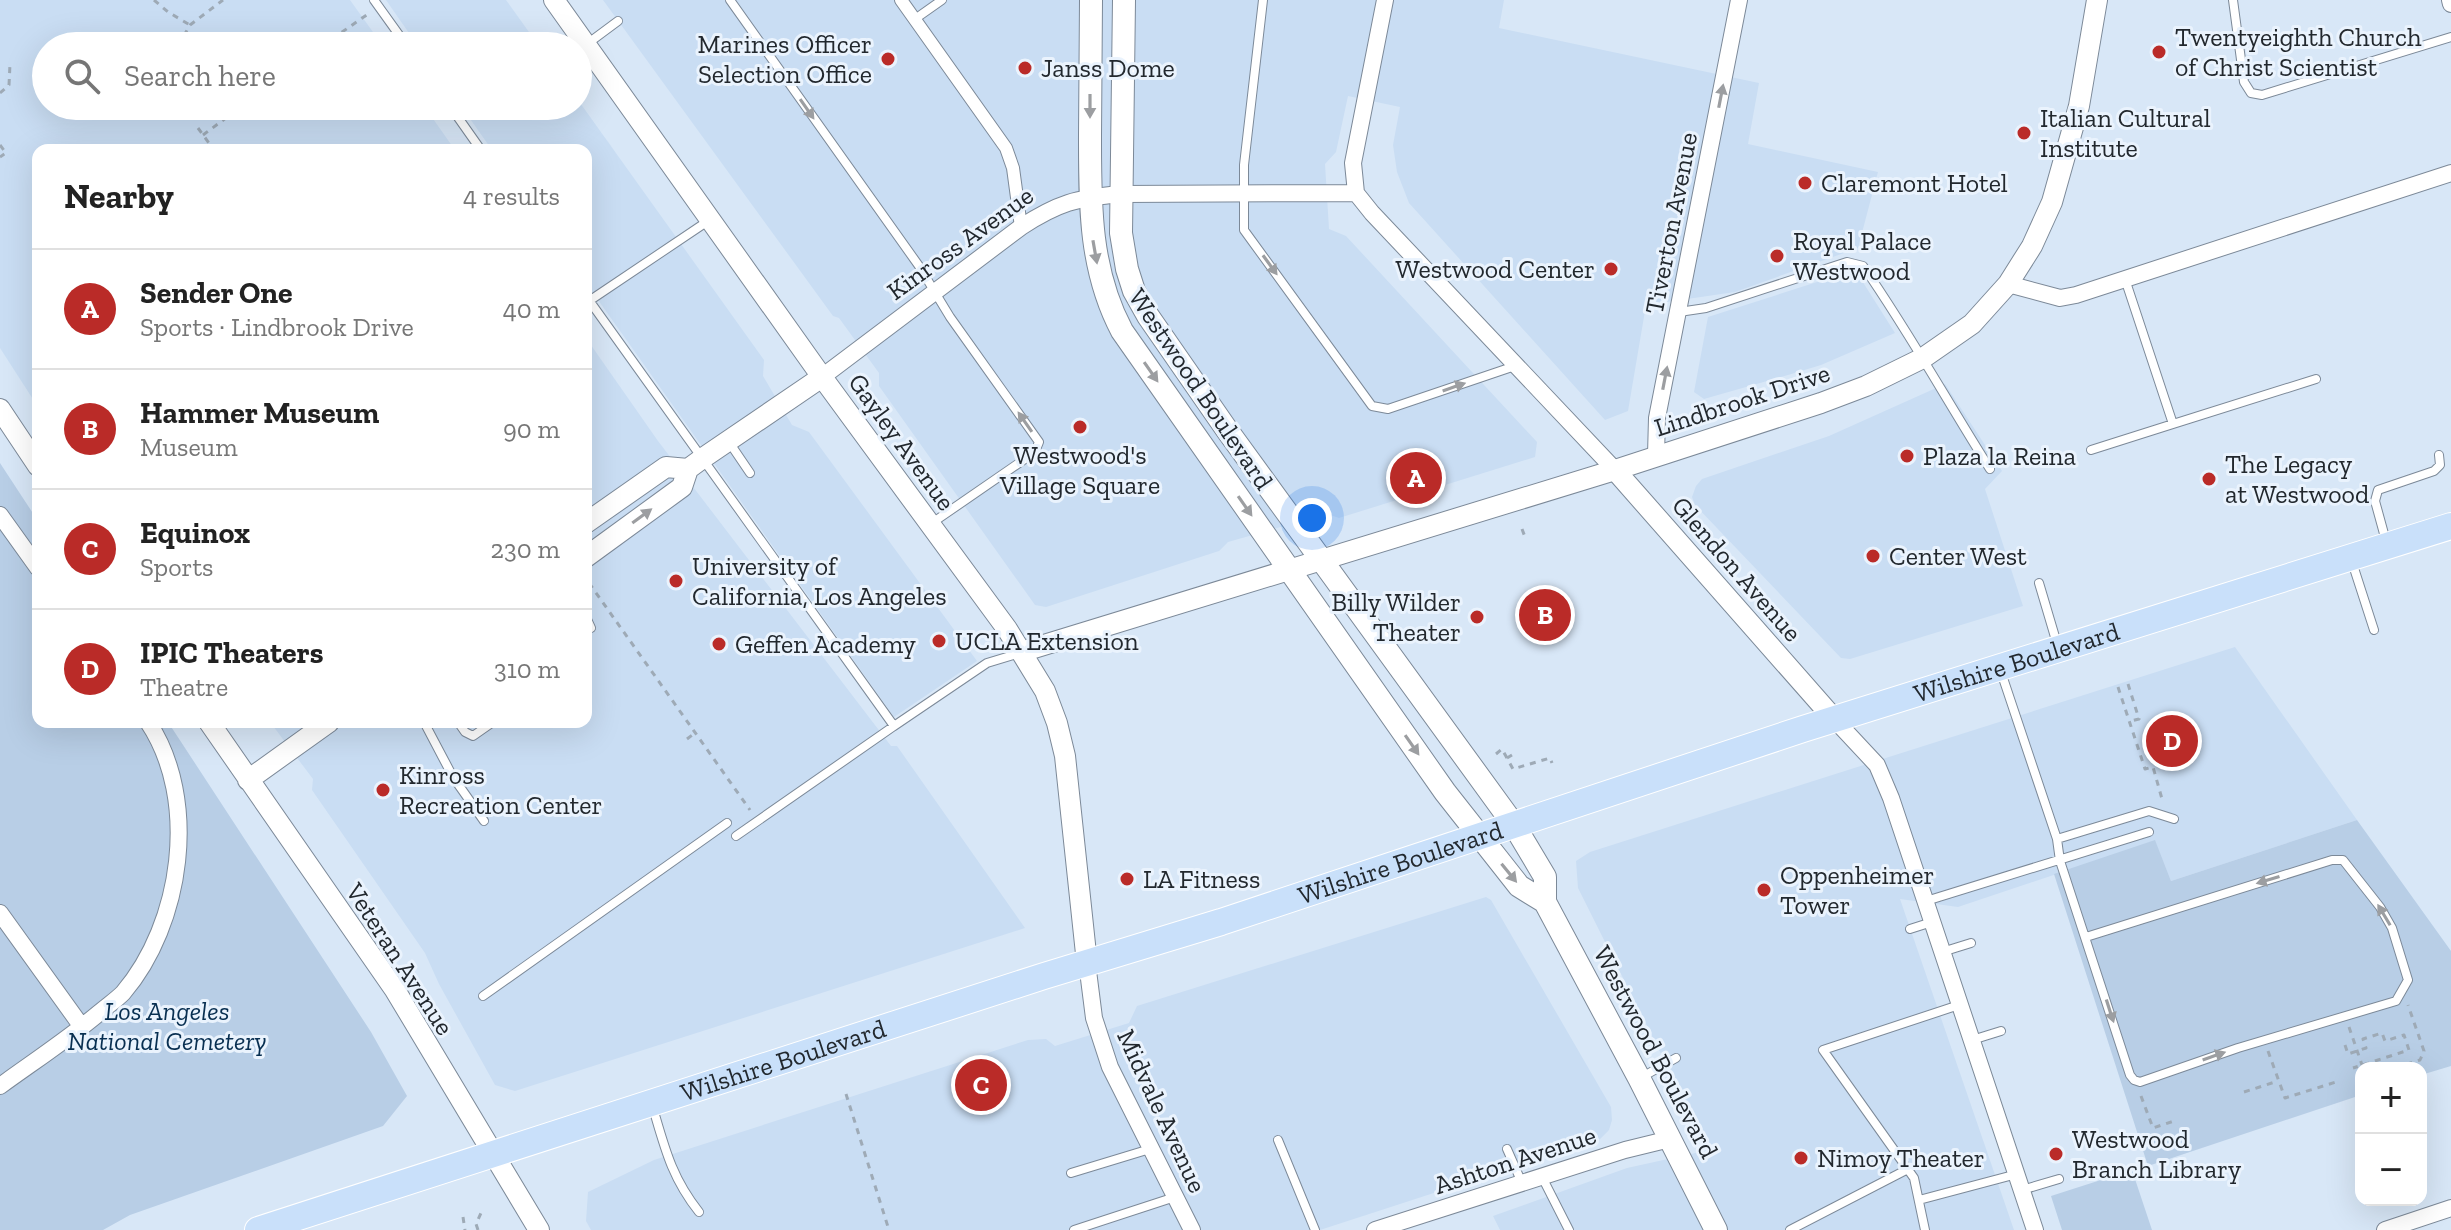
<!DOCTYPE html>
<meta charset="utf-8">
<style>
body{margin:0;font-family:"Zilla Slab",serif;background:#f2f2f2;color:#222}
.controls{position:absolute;right:24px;bottom:24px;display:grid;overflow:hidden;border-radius:16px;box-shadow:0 8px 32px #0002}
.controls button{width:72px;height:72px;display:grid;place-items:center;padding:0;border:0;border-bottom:2px solid #e0e0e0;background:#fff;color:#222;font:40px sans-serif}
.you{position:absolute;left:1312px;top:518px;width:28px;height:28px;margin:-20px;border:6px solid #fff;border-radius:50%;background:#1a73e8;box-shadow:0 0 0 12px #1a73e833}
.badge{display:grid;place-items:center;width:52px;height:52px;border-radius:50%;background:#ba2b28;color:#fff;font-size:26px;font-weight:700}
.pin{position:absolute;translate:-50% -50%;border:4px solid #fff;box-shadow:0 2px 8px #0006}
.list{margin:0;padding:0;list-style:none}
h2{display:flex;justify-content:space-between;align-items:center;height:104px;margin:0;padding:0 32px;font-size:34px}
h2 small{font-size:26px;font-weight:400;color:#767676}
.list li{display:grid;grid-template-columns:52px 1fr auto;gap:24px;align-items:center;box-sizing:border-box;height:120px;padding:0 32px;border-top:2px solid #e0e0e0}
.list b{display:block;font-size:30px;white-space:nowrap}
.list p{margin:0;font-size:26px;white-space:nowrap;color:#767676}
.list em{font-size:26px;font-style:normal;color:#767676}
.icon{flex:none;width:44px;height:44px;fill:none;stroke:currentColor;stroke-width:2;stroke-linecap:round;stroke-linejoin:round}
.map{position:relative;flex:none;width:2451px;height:1230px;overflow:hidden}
.search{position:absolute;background:#fff;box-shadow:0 8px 32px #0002;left:32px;top:32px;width:560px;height:88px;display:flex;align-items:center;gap:20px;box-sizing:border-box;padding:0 28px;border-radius:44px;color:#767676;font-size:30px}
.panel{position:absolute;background:#fff;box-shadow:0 8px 32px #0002;left:32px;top:144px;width:560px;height:584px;border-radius:16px}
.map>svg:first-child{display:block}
</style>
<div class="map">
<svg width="2451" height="1230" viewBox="0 0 2451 1230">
<rect width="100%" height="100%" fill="#d8e7f7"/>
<path fill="#c9ddf3" d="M 0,0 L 350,0 L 383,46 L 46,46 L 46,106 L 424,106 L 455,150 L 38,150 L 38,407 L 0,348 Z
M 386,0 L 506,0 L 539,46 L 418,46 Z
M 603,0 L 1504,0 L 1499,28 L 1759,83 L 1748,144 L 1878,172 L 1858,248 L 1735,292 L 1646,305 L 1628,411 L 1605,420 L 1409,203 L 1397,172 L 1393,145 L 1400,107 L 1348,96 L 1336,152 L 1325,164 L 1329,229 L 1346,236 L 1537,442 L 1535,457 L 1339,518 L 1327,514 L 1228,542 L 1219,551 L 1046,607 L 1035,605 L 879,386 L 879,373 L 839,318 L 833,316 Z
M 578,100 L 764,360 L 763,376 L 792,425 L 809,432 L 977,661 L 894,717 L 586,283 L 586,150 L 492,150 L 461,106 L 578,106 Z
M 1842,274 L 1859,276 L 1895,333 L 1821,365 L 1788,375 L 1704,399 L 1694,392 L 1708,317 Z
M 586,338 L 658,441 L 891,746 L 897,746 L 1025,928 L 515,1091 L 495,1085 L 439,984 L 425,953 L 312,790 L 313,779 L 270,722 L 586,722 Z
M 1945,384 L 2002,471 L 1985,489 L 2023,606 L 1850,659 L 1841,658 L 1695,505 L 1692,497 L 1696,486 L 1702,479 L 1829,436 Z
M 2235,647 L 2357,820 L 2171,881 L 2155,841 L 1958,907 L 1900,899 L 2014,1230 L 1500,1230 L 1493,1216 L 1627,1168 L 1709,1150 L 1578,888 L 1576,861 L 1590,852 Z
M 1486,897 L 1491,900 L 1611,1107 L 1612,1120 L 1609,1130 L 1600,1139 L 1320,1230 L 591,1230 L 586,1221 L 588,1192 L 654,1160 L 1028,1040 L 1046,1039 L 1055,1046 L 1129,1023 L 1137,1006 Z"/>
<path fill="#b8cee6" d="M 0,463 L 38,521 L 38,722 L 168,722 L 371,1032 L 407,1096 L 383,1126 L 130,1215 L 103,1230 L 0,1230 Z
M 2357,820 L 2451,951 L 2451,1066 L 2421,1075 L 2421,1068 L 2361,1068 L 2361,1095 L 2148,1166 L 2054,874 L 2155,840 L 2171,881 Z
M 2132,1170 L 2152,1230 L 2062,1230 L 2051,1196 Z"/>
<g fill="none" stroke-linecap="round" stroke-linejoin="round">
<defs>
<path id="service" d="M 374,0 L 407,46
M 730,0 L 919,266 L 950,317 L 1039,442 L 1035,452 L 932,523
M 1263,0 L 1244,165 L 1244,230 L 1372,406 L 1388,409 L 1515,366
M 2233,0 L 2244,82 L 2251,93 L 2262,95 L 2451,37
M 915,19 L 942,0
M 587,44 L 618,21
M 450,106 L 481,150
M 2125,279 L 2173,424 L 2316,379
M 586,296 L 894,726 L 987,663 L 1020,653
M 589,301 L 708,221
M 1679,312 L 1706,308 L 1847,262 L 1863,266 C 1909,332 1947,401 1990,469
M 729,442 L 750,473
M 2091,450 L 2173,424
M 2386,541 L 2375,501 L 2378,490 L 2434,471 L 2440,465 L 2439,455
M 2352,562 L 2374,630
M 2039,583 L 2058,647
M 586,617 L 591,628
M 2001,672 L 2057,839 L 2149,811 L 2174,819
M 424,722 L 453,777 L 484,821
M 458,722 L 465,732 L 473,736 L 493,722
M 736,836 L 894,726
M 2057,839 L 2060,861 L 2130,1075 L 2134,1080 L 2140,1082 L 2238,1048 L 2396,1001 L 2408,980 L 2392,928 L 2380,907 L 2343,860 L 2332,860 L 2086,937
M 1926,901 L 2149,832
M 1910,929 L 1932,922
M 1942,952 L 1971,943
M 483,996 L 727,823
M 1972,1040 L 2001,1031
M 1642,1077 L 1676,1058
M 653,1108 C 665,1149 672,1178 699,1212
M 1278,1140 L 1315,1230
M 1507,1149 L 1522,1183
M 1071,1173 L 1150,1149
M 1542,1177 L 1569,1230
M 2022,1190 L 2059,1179
M 1919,1200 L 2017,1174
M 1074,1230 L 1175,1197
M 1790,1230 L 1908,1169
M 1925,1230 L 1914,1178 L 1823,1050 L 1959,1005"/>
<path id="pedestrian" d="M 901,0 L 1006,148 L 1013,168 L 1021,227"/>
<path id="minor" d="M 1385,0 L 1353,163 L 1356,193 L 1372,213 L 1615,470
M 2450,0 L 2451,4
M 2008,284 L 2060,298 L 2076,295 L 2451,173
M 822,377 L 1021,227 C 1058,203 1076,198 1121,194 L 1356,193
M 1656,455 L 1657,418 L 1739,0
M 0,515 L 38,568
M 1835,720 L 1877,765 L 1891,798 L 2035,1230
M 0,913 L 82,1027
M 1087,963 L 1094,1018 L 1110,1067 L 1192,1230
M 0,1086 C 33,1062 68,1039 99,1013 C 107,1006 116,1000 123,993 C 182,924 200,800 148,722
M 1375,1230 L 1625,1150 L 1670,1139
M 2385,1230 L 2451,1208"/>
<path id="tertiary" d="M 554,0 L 822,377 L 1007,629 L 1045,691 L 1057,723 L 1065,756 L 1087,963
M 0,409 L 38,466
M 1615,470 L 1835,720
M 586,523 L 666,467 L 688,469
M 586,557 L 682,487 L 688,469 L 703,458 L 822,377
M 1021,652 L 1615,470 L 1821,403 L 1866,386 L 1923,358 L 1972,324 L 2008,284 L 2032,246 L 2052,202 L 2079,106 L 2097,0
M 209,722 L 395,990 L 539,1230
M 248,780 L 329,722"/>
<path id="secondary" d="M 1091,0 C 1091,45 1090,90 1090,135 C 1090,203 1089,269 1122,331 L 1445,792 L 1519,886 L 1545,902
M 1124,0 L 1121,233 L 1127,269 L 1134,291 L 1148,316 L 1227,430 L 1514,825 L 1545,877 L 1545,902 L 1639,1078 L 1716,1230"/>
<g id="primary">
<path id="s1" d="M 258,1230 L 1044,976 L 1221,922 L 1803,729 L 2451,526"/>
</g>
</defs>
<use href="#service" stroke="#7c8998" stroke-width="10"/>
<use href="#pedestrian" stroke="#7c8998" stroke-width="14"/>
<use href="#minor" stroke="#7c8998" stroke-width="18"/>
<use href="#tertiary" stroke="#7c8998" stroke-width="22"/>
<use href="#secondary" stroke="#7c8998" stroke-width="24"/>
<use href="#primary" stroke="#fff" stroke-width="28"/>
<path stroke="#9eaab6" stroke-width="3" stroke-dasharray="6 6" stroke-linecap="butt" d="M 154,0 L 168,12 L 190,25
M 178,46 L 190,25 L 223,0
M 322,46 L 368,14
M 0,93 L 9,85 L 10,64
M 198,128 L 214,150
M 203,135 L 242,106
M 0,145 L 6,153 L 0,157
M 1522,529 L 1525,537
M 589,583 L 750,810
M 2128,684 L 2139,719 L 2131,721
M 2118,687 L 2145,769 L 2153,767 L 2162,799
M 687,739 L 696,732
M 1496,754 L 1502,749 L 1507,758
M 1512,755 L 1507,758 L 1513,769 L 1550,758 L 1552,763
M 2349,1027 L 2362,1065
M 2345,1045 L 2348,1054 L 2366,1048 L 2363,1039 L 2382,1033 L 2385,1041 L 2404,1035 L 2409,1050 L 2353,1068
M 2268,1051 L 2285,1098 L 2336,1082
M 2395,1068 L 2420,1060 L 2424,1051 L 2408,1005
M 2244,1092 L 2278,1081
M 846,1094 L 889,1230
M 2141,1096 L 2153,1128 L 2174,1121
M 463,1217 L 465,1230
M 478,1230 L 476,1224 L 481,1213"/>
<use href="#service" stroke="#fff" stroke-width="8"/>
<use href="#pedestrian" stroke="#fff" stroke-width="12"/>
<use href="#minor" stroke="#fff" stroke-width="16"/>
<use href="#tertiary" stroke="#fff" stroke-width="20"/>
<use href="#secondary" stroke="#fff" stroke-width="22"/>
<use href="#primary" stroke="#c9e0fa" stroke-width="26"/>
</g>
<defs><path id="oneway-solid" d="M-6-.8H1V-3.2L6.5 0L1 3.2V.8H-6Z" transform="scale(2)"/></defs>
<g fill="#9c9ea1">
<use href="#oneway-solid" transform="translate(1721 96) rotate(-79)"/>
<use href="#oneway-solid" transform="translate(1090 106) rotate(90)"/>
<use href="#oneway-solid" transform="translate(807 109) rotate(55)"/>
<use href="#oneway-solid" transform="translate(1095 252) rotate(80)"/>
<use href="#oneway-solid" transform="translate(1270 265) rotate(54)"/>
<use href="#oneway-solid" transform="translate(1151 372) rotate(55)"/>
<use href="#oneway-solid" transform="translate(1665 378) rotate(-79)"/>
<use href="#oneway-solid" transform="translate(1454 387) rotate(-19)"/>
<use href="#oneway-solid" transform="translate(1025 422) rotate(-125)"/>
<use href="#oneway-solid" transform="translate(1245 506) rotate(55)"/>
<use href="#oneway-solid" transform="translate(642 516) rotate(-36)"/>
<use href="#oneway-solid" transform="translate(1412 745) rotate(55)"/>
<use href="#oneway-solid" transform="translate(1509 873) rotate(51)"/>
<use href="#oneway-solid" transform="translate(2268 880) rotate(163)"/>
<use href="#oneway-solid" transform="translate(2384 915) rotate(-121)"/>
<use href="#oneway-solid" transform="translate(2110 1011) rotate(72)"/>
<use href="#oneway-solid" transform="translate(2214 1056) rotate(-19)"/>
</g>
<g fill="#ba2b28" stroke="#eaf3fd" stroke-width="3">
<circle cx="2159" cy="52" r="8"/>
<circle cx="888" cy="59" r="8"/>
<circle cx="1025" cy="68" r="8"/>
<circle cx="2024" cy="133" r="8"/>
<circle cx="1805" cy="183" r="8"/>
<circle cx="1777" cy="256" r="8"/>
<circle cx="1611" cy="269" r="8"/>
<circle cx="1080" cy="427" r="8"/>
<circle cx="1907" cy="456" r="8"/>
<circle cx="2209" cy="479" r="8"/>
<circle cx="1873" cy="556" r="8"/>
<circle cx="676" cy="581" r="8"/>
<circle cx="1477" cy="617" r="8"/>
<circle cx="939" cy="641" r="8"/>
<circle cx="719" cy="644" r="8"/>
<circle cx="383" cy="790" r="8"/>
<circle cx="1127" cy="879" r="8"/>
<circle cx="1764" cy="890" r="8"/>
<circle cx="2056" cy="1154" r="8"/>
<circle cx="1801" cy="1158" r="8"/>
</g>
<g text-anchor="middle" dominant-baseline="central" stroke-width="6" stroke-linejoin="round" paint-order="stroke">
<g font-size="26" fill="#22282e" stroke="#eaf3fd" text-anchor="start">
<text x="2175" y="37">Twentyeighth Church<tspan x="2175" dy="30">of Christ Scientist</tspan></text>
<text x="872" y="44" text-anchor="end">Marines Officer<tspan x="872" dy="30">Selection Office</tspan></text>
<text x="1041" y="68">Janss Dome</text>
<text x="2040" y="118">Italian Cultural<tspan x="2040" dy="30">Institute</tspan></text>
<text x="1821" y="183">Claremont Hotel</text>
<text x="1793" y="241">Royal Palace<tspan x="1793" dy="30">Westwood</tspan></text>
<text x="1595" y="269" text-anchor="end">Westwood Center</text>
<text x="1080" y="455" text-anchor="middle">Westwood's<tspan x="1080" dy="30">Village Square</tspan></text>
<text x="1923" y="456">Plaza la Reina</text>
<text x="2225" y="464">The Legacy<tspan x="2225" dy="30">at Westwood</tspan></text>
<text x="1889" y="556">Center West</text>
<text x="692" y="566">University of<tspan x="692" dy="30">California, Los Angeles</tspan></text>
<text x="1461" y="602" text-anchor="end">Billy Wilder<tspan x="1461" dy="30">Theater</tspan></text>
<text x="955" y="641">UCLA Extension</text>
<text x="735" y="644">Geffen Academy</text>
<text x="399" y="775">Kinross<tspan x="399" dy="30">Recreation Center</tspan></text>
<text x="1780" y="875">Oppenheimer<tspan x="1780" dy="30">Tower</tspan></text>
<text x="1143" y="879">LA Fitness</text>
<text x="2072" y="1139">Westwood<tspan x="2072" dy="30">Branch Library</tspan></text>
<text x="1817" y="1158">Nimoy Theater</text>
</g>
<g font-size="26" fill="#22282e" stroke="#eaf3fd">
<text transform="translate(1671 223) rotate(-79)">Tiverton Avenue</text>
<text transform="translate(960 243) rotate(-36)">Kinross Avenue</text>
<text transform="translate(1201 389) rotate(56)">Westwood Boulevard</text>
<text transform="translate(1742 400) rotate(-18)">Lindbrook Drive</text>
<text transform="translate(902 442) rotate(54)">Gayley Avenue</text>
<text transform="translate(1737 569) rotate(49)">Glendon Avenue</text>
<text stroke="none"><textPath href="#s1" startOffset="1848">Wilshire Boulevard</textPath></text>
<text stroke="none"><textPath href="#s1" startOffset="1200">Wilshire Boulevard</textPath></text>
<text transform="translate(400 959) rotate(57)">Veteran Avenue</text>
<text transform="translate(1656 1052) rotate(62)">Westwood Boulevard</text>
<text stroke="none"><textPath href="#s1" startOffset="552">Wilshire Boulevard</textPath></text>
<text transform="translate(1162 1111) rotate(65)">Midvale Avenue</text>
<text transform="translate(1515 1160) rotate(-18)">Ashton Avenue</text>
</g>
<g font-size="26" font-style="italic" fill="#082f51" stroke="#eaf3fd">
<text x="167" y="1011">Los Angeles<tspan x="167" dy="30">National Cemetery</tspan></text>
</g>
</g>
</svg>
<div class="controls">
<button>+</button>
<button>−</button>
</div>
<div class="you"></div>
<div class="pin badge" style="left:1416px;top:478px">A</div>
<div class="pin badge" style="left:1545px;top:615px">B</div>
<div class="pin badge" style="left:981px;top:1085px">C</div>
<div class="pin badge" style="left:2172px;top:741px">D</div>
<div class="search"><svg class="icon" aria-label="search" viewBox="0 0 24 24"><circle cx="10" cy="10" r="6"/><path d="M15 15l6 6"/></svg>Search here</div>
<section class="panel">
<h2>Nearby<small>4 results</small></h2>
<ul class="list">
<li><span class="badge">A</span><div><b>Sender One</b><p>Sports · Lindbrook Drive</p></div><em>40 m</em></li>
<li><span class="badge">B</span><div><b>Hammer Museum</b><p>Museum</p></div><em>90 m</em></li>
<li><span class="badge">C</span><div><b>Equinox</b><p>Sports</p></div><em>230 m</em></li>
<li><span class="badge">D</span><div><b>IPIC Theaters</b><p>Theatre</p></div><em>310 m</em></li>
</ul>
</section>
</div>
